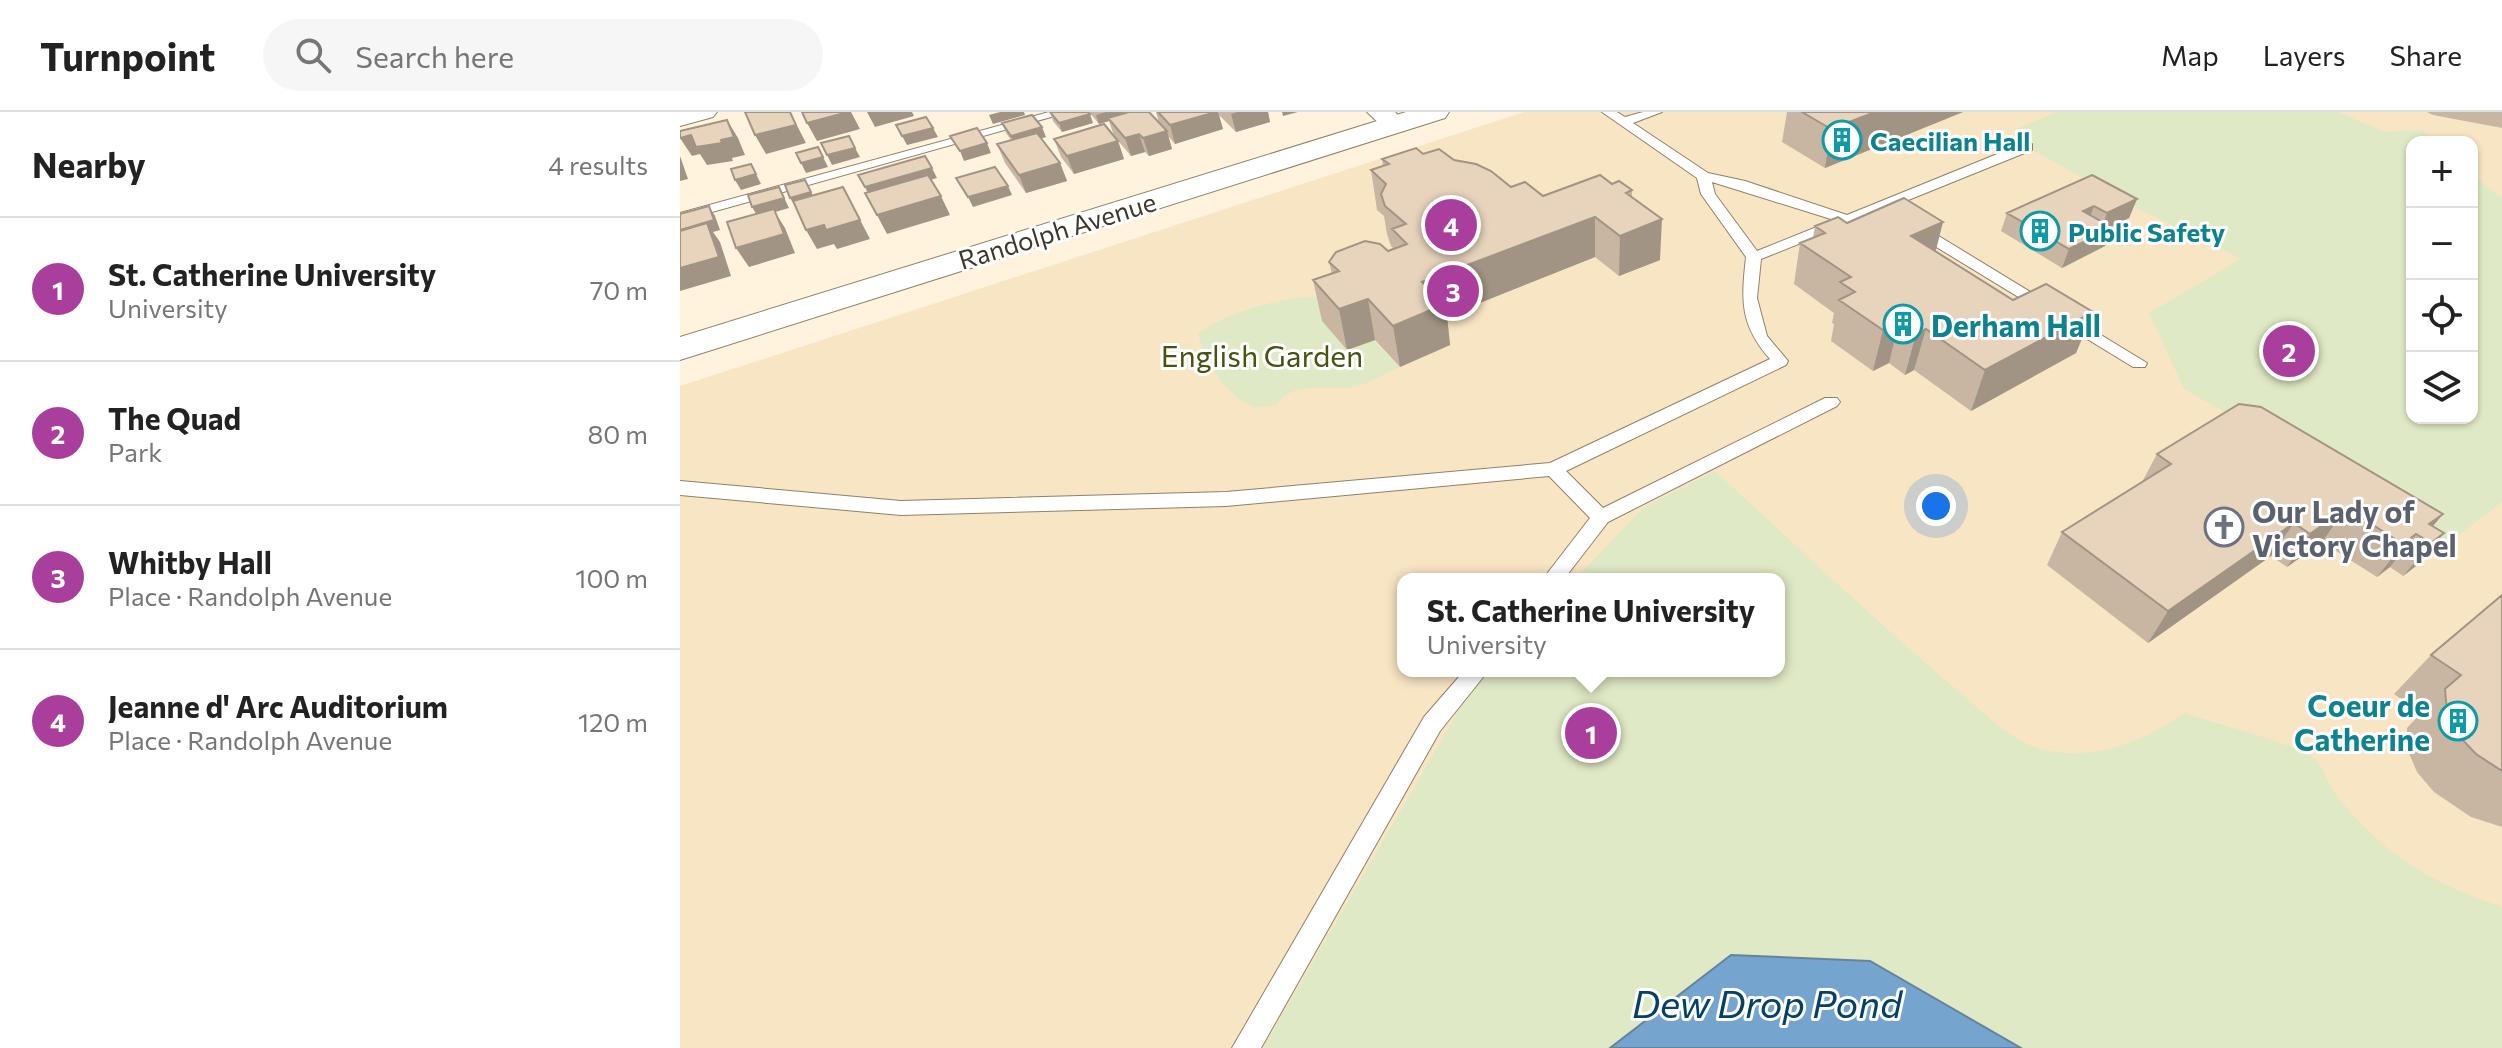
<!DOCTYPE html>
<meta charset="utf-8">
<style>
body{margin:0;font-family:Commissioner,sans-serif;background:#f6f6f6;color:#222}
.controls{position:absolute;right:24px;top:24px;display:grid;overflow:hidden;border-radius:16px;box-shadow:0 2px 6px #0004}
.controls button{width:72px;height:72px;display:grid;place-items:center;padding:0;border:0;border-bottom:2px solid #e0e0e0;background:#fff;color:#222;font:40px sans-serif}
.you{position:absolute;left:1256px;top:394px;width:28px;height:28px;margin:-20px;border:6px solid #fff;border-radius:50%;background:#1a73e8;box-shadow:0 0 0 12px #1a73e833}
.badge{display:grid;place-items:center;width:52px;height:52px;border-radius:50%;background:#aa3e9d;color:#fff;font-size:26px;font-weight:700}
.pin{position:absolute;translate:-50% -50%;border:4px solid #fff;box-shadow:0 2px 8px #0006}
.popup{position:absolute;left:717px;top:461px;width:388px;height:104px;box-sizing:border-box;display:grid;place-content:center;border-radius:16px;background:#fff;filter:drop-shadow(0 2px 6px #0005);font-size:26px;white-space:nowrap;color:#767676}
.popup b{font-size:30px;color:#222}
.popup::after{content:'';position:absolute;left:50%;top:100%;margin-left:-16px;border:16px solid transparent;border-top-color:#fff}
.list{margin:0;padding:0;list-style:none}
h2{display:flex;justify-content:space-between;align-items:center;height:104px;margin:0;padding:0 32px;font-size:34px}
h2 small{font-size:26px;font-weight:400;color:#767676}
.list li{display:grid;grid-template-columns:52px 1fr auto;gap:24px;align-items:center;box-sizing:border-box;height:144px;padding:0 32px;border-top:2px solid #e0e0e0}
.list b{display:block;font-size:30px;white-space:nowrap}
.list p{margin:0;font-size:26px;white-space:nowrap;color:#767676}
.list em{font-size:26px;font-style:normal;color:#767676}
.icon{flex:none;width:44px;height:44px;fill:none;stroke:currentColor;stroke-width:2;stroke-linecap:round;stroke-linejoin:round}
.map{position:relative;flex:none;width:1822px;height:936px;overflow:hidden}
header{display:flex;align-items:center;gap:48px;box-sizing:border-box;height:112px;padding:0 40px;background:#fff;border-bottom:2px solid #e0e0e0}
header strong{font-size:38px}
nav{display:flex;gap:44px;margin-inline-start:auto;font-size:28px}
.search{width:560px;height:72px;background:#f6f6f6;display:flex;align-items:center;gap:20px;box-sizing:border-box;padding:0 28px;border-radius:44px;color:#767676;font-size:30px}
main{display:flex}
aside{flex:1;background:#fff}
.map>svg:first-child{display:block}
</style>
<header>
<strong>Turnpoint</strong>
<div class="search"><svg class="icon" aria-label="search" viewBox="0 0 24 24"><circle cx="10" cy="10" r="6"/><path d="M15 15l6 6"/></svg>Search here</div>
<nav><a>Map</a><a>Layers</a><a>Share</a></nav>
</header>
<main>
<aside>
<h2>Nearby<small>4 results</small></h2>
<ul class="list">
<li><span class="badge">1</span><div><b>St. Catherine University</b><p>University</p></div><em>70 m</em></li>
<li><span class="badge">2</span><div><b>The Quad</b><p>Park</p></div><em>80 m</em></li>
<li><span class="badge">3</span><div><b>Whitby Hall</b><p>Place · Randolph Avenue</p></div><em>100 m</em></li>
<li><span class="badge">4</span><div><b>Jeanne d' Arc Auditorium</b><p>Place · Randolph Avenue</p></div><em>120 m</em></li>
</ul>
</aside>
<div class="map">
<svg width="1822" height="936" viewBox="0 0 1822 936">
<rect width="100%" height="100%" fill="#fff3de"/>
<path fill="#f8e5c4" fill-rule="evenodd" d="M 844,0 L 1822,0 L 1822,936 L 0,936 L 0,274 ZM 1732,30 L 1792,30 L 1792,306 L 1732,306 ZM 723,467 L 1099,467 L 1099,559 L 723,559 Z"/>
<path fill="#e0e9c5" d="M 1377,0 L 1658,0 L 1705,20 L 1742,18 L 1755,30 L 1732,30 L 1732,306 L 1792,306 L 1792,63 L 1822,86 L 1822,390 L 1765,434 L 1588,325 L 1504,277 L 1469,201 L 1561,147 L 1461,98 L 1347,35 L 1336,17 Z
M 648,184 L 720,255 C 705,261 688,273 673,275 C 646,279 614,268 596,293 C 590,294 582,296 576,295 C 548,289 523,246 518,221 C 558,196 601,185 648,184 Z
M 1035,359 C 1115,432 1194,507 1276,577 C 1303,599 1331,631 1366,638 C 1413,649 1467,629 1504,601 C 1530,610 1619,632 1636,648 C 1644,656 1647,671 1654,680 C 1702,742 1749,770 1822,795 L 1822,936 L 583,936 L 794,572 L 806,559 L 1099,559 L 1099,467 L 895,467 L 962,397 Z"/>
<path fill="#75a5ce" stroke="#64849e" stroke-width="2" d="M 1051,843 L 1190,849 L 1341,936 L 930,936 Z"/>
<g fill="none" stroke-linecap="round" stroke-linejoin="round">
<defs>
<path id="service" d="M 369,0 L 389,0 L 0,109 L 0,101 Z
M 922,0 L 937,0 L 945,5 L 963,0 L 982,0 L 953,11 L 1028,61 L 1065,69 L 1167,103 L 1342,32 L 1352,32 L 1352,38 L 1211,95 L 1467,251 L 1465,255 L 1453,255 L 1199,100 L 1081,147 L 1077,186 L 1087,224 L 1108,249 L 1106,253 L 886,359 L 923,396 L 1145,286 L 1157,286 L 1160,290 L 1157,294 L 928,410 L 884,467 L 863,467 L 910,406 L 869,364 L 546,394 L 221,403 L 0,383 L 0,369 L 221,389 L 546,380 L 870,351 L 1090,247 C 1060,213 1061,189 1066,145 L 1021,82 L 1017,66 ZM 1032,70 L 1154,108 L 1077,139 L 1035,82 Z
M 784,559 L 808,559 L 760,619 L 581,936 L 552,936 L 744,605 Z"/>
<path id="minor" d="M 0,0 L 37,0 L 33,5 L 0,14 Z
M 687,0 L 715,0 L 728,13 L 724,18 L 706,18 Z"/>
<path id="secondary" d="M 726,0 L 769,0 L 765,6 L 0,248 L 0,225 Z"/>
</defs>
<use href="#service" stroke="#8f8169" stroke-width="2"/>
<use href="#minor" stroke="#8f8169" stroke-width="2"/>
<use href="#secondary" stroke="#8f8169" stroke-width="2"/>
<use href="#service" fill="#fff" fill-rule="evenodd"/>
<use href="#minor" fill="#fff" fill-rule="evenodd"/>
<use href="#secondary" fill="#fff" fill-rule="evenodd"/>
</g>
<path fill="#c8b6a3" d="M 370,0 L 413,11 L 382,20 L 373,9 Z
M 409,0 L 469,0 L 479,11 L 476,0 L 588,0 L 590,10 L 556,20 L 539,3 L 543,17 L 495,32 L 488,24 L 492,37 L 469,44 L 465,40 L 451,44 L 434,24 L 429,9 L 419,12 Z
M 1107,0 L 1283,0 L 1145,56 L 1102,30 Z
M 1747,0 L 1822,0 L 1822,16 L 1753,3 Z
M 322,11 L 366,25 L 361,26 L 380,51 L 387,69 L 346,81 L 325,51 L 317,32 L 331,28 L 326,21 Z
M 374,27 L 438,29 L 444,47 L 394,62 L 381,45 Z
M 743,42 L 774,48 L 831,75 L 863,84 L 932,72 L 952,78 L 952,85 L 980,148 L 939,164 L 915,145 L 767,204 L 770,233 L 720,255 L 695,228 L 667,238 L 642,209 L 633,168 L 652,162 L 649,150 L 708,139 L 714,137 L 711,134 L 707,122 L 704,104 L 697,98 L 691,58 L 703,54 L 702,47 Z
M 1457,87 L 1449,106 L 1431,115 L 1425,134 L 1382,156 L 1321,119 L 1327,101 Z
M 1167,111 L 1255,140 L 1333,188 L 1413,200 L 1396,241 L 1291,299 L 1234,258 L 1225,263 L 1209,251 L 1193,259 L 1151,229 L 1154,212 L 1152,211 L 1154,201 L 1114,172 L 1120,131 L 1133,126 L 1135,114 Z
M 1477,342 L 1763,402 L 1753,414 L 1764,421 L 1736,454 L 1723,464 L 1710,455 L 1697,465 L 1642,430 L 1607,455 L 1591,444 L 1468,531 L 1367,453 L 1382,420 L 1462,370 Z
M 1822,483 L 1822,715 L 1791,705 L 1754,680 L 1737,660 L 1728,639 L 1727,616 L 1741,601 L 1714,582 L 1751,543 Z"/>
<path fill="#a29484" d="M 110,0 L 126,31 L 86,42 L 75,23 Z
M 168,0 L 171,0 L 180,17 L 137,29 L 127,11 Z
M 187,0 L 232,0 L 234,4 L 195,15 Z
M 320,0 L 344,0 L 345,3 L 313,12 L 309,3 Z
M 426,0 L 456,0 L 428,6 L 429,9 L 419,12 L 416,3 Z
M 536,0 L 538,0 L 543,17 L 495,32 L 490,13 Z
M 557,0 L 588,0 L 590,10 L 556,20 L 551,2 Z
M 602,0 L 618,0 L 603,4 Z
M 1195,0 L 1283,0 L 1145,56 L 1151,17 Z
M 410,2 L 413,11 L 382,20 L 379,11 Z
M 47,8 L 58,26 L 65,43 L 52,46 L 53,49 L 27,53 L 20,42 L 12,44 L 0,26 L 11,23 L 41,28 Z
M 362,15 L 366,25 L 335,34 L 331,24 Z
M 253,16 L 258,25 L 227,33 L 222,24 Z
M 487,19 L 492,37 L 469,44 L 463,26 Z
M 459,22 L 465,40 L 451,44 L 445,26 Z
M 438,29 L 444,47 L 394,62 L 387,44 Z
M 307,31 L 311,41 L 284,49 L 280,39 Z
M 138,35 L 148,55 L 126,61 L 121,51 Z
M 175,36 L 180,45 L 152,53 L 147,43 Z
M 0,44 L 8,67 L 0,69 Z
M 380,51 L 387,69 L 346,81 L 339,63 Z
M 71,52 L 81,72 L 61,78 L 55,68 Z
M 252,56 L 257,66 L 190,85 L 185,75 Z
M 125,68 L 136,90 L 116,95 L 110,86 Z
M 328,74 L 332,83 L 293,95 L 288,85 Z
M 99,75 L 109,96 L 95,100 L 105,116 L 115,141 L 69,155 L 56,136 L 78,105 L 72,95 Z
M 163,75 L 190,127 L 157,137 L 154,132 L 137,137 L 126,118 Z
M 261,84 L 270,103 L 207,122 L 197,103 Z
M 1457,87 L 1449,106 L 1420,120 L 1427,101 Z
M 29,94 L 35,104 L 40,118 L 33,120 L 40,130 L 51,164 L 0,179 L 0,118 Z
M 1414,94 L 1407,113 L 1403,99 Z
M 915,105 L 915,145 L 767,204 L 770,233 L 720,255 L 713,214 L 742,170 Z
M 982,107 L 980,148 L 939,164 L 940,124 Z
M 1263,110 L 1253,150 L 1231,124 Z
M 1433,116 L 1425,134 L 1382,156 L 1389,137 Z
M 688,187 L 695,228 L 667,238 L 659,197 Z
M 1413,200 L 1396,241 L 1291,299 L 1305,258 Z
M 1219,210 L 1209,251 L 1193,259 L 1203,218 Z
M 1246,217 L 1234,258 L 1225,263 L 1236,222 Z
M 1666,396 L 1642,430 L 1607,455 L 1630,422 Z
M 1763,402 L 1743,426 L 1749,412 Z
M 1614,411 L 1591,444 L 1468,531 L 1488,499 Z
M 1764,421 L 1736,454 L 1723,464 L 1751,431 Z
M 1736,422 L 1710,455 L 1697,465 L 1723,432 Z"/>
<path fill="#e8d4bd" stroke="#a29484" stroke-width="2" d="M 65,0 L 110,0 L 116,13 L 75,23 Z
M 122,0 L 168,0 L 127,11 Z
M 370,0 L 408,0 L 410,2 L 379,11 Z
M 449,0 L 469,0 L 487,19 L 463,26 L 459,22 L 445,26 L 428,6 Z
M 478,0 L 536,0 L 490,13 Z
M 1122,0 L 1195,0 L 1151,17 Z
M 352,3 L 362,15 L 331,24 L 322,11 Z
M 246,5 L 253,16 L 222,24 L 216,13 Z
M 47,8 L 54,25 L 41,28 L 42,31 L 16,35 L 11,23 L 0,26 L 0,19 Z
M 424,12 L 438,29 L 387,44 L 374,27 Z
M 297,16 L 307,31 L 280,39 L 270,24 Z
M 357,21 L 380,51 L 339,63 L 317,32 Z
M 169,24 L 175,36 L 147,43 L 141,31 Z
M 138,35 L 143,45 L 121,51 L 116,41 Z
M 736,36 L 743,42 L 759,37 L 774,48 L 796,52 L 811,59 L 831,75 L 845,70 L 863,84 L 920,63 L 932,72 L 939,69 L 952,78 L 946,81 L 982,107 L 940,124 L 915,105 L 742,170 L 765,192 L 713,214 L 688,187 L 659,197 L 633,168 L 659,159 L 649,150 L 656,140 L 685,129 L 700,132 L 708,139 L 727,132 L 712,117 L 726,112 L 705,94 L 701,82 L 706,72 L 691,58 L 709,52 L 702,47 Z
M 245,44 L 252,56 L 185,75 L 178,63 Z
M 71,52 L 76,62 L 55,68 L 51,57 Z
M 315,55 L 328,74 L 288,85 L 276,66 Z
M 248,63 L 261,84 L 197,103 L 185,81 Z
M 1412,63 L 1457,87 L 1427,101 L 1414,94 L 1403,99 L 1433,116 L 1389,137 L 1327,101 Z
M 125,68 L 131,80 L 110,86 L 105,73 Z
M 99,75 L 104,86 L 72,95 L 68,83 Z
M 163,75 L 180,108 L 146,118 L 144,113 L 126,118 L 113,89 Z
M 1224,86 L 1263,110 L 1231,124 L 1333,188 L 1366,172 L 1413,200 L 1305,258 L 1246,217 L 1236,222 L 1219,210 L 1203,218 L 1159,188 L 1175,180 L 1160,170 L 1171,165 L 1120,131 L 1145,121 L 1135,114 L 1158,105 L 1167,111 Z
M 29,94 L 34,108 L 0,118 L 0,102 Z
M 94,97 L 104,122 L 56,136 L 47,110 Z
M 27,111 L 39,145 L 0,156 L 0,119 Z
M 1559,292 L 1581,295 L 1763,402 L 1749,412 L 1764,421 L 1751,431 L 1736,422 L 1723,432 L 1666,396 L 1630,422 L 1614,411 L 1488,499 L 1382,420 L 1491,352 L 1477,342 Z
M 1822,483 L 1822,659 L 1796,642 L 1777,622 L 1767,601 L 1765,577 L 1781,563 L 1751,543 Z"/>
<defs>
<symbol id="building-ring" viewBox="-11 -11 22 22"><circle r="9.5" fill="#fff" stroke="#0f9aa8" stroke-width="1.5"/><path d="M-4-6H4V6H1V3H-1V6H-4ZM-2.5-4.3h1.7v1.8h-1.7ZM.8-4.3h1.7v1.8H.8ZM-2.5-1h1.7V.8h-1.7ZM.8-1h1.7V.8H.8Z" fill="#0f9aa8"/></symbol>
<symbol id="church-ring" viewBox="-11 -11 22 22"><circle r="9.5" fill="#fff" stroke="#6b7280" stroke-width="1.5"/><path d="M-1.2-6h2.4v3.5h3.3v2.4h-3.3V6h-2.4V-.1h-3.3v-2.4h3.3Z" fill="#6b7280"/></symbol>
</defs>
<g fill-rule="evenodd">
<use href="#building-ring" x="1140" y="6" width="44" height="44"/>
<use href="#building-ring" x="1338" y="97" width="44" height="44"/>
<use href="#building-ring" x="1201" y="190" width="44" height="44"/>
<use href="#church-ring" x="1522" y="393" width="44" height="44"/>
<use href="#building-ring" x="1756" y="587" width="44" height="44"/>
</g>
<g text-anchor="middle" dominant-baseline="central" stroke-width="6" stroke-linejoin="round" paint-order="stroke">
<g font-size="26" font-weight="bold" fill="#0d838f" stroke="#fff" text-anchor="start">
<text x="1190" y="28">Caecilian Hall</text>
<text x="1388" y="119">Public Safety</text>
</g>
<g font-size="26" fill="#3d372d" stroke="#fff">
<text transform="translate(377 118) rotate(-17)">Randolph Avenue</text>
</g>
<g font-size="30" font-weight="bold" fill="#0d838f" stroke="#fff" text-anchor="start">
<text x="1251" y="212">Derham Hall</text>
<text x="1750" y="592" text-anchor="end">Coeur de<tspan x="1750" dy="34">Catherine</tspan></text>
</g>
<g font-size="30" fill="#475312" stroke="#fff">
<text x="582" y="242">English Garden</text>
</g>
<g font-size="30" font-weight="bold" fill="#5b616d" stroke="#fff" text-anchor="start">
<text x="1572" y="398">Our Lady of<tspan x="1572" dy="34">Victory Chapel</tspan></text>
</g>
<g font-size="38" font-style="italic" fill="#044067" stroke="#fff">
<text x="1087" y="890">Dew Drop Pond</text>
</g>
</g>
</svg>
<div class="controls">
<button>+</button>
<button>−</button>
<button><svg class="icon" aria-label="locate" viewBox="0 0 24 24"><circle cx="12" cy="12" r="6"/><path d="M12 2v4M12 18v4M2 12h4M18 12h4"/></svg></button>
<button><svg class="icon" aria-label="layers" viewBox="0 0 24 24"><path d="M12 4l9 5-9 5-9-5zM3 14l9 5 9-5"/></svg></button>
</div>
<div class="you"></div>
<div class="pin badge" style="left:911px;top:621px">1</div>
<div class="popup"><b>St. Catherine University</b>University</div>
<div class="pin badge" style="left:1609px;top:239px">2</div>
<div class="pin badge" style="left:773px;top:179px">3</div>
<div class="pin badge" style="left:771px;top:113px">4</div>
</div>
</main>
